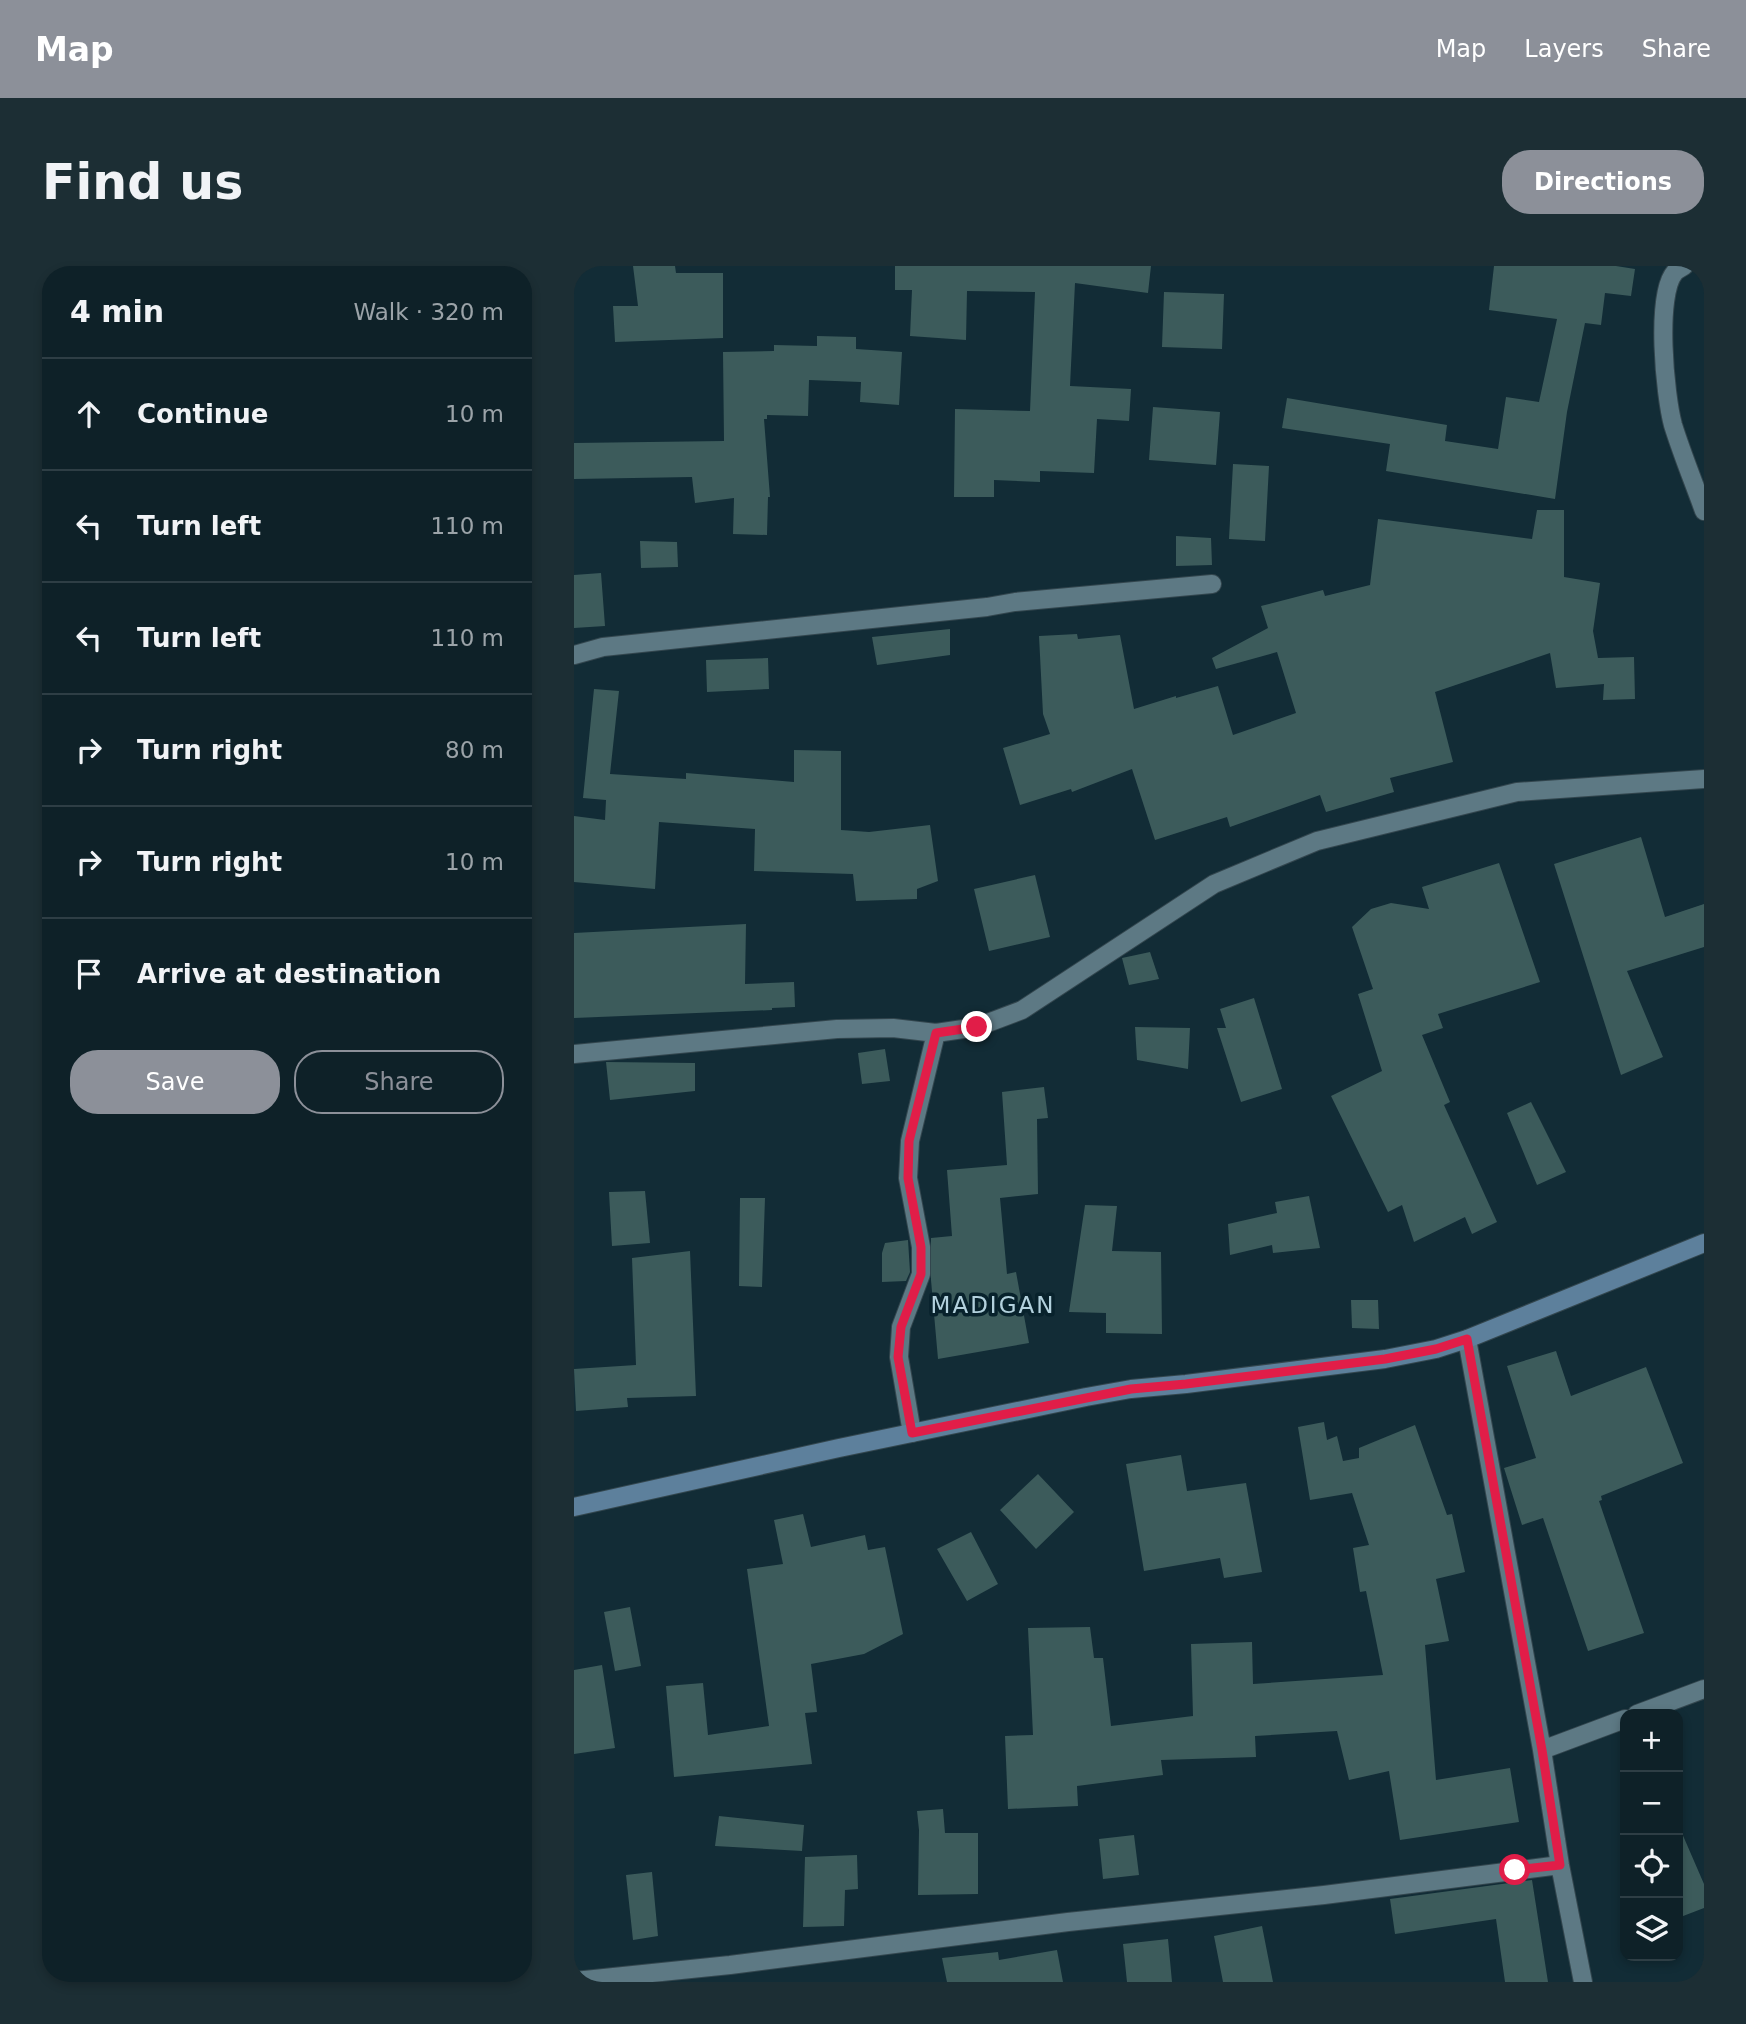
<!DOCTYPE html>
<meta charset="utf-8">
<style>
body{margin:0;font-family:"DejaVu Sans",sans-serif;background:#1c2e34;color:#f1f3f6}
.controls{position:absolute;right:21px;bottom:21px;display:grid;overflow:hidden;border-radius:14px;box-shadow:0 4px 10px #0003}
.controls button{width:63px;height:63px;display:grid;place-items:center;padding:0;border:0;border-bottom:2px solid #2e3e45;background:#0e2128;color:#f1f3f6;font:35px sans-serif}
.stop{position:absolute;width:21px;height:21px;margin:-16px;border:5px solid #e11d48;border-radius:50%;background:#fff}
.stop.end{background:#e11d48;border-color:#fff;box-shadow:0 2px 7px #0008}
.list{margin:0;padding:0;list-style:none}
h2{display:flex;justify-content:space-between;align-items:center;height:91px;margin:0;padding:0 28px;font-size:30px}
h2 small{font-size:23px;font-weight:400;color:#9ba3a8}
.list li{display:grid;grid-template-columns:46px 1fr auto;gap:21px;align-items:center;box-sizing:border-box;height:112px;padding:0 28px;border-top:2px solid #2e3e45}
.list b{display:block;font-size:26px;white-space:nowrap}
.list em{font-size:23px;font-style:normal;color:#9ba3a8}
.actions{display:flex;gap:14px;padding:21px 28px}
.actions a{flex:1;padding:16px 0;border:2px solid #8c9099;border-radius:28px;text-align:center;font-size:24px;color:#8c9099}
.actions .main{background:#8c9099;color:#fff}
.icon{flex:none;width:38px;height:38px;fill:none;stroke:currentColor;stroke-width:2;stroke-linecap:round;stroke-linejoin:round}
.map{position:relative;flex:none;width:1130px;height:1716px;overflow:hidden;border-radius:28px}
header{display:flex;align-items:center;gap:42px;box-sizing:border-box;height:98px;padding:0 35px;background:#8c9099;color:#fff}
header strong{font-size:33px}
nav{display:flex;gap:38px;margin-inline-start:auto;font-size:24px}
.intro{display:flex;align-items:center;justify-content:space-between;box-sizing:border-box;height:168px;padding:0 42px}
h1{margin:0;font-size:49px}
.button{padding:18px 32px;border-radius:28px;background:#8c9099;color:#fff;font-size:24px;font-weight:700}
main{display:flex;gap:42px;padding:0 42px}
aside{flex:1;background:#0e2128;border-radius:28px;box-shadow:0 4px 10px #0003}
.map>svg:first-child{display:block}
</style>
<header>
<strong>Map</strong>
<nav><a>Map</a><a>Layers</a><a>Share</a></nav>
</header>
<div class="intro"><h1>Find us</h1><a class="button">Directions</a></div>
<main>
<aside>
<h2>4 min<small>Walk · 320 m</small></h2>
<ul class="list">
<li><svg class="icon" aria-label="ahead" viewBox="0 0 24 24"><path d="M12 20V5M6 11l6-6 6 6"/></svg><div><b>Continue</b></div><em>10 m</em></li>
<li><svg class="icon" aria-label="left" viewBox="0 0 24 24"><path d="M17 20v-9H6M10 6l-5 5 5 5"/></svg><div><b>Turn left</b></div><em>110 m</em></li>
<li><svg class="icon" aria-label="left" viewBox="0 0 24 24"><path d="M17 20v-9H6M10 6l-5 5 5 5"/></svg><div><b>Turn left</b></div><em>110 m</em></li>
<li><svg class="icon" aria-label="right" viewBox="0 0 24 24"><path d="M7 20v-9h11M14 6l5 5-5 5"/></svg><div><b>Turn right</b></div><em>80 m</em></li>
<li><svg class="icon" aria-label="right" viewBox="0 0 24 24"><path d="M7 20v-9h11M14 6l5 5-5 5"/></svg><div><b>Turn right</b></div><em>10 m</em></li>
<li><svg class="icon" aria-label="arrive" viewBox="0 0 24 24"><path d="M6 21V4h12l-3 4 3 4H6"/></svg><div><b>Arrive at destination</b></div></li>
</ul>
<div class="actions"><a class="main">Save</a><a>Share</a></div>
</aside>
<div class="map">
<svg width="1130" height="1716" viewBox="0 0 1130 1716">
<rect width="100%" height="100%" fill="#122c36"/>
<path fill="#3c5b5b" d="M 59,0 L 101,0 L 102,7 L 149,7 L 149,72 L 41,76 L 39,40 L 64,40 Z
M 321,0 L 577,0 L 574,27 L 501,17 L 496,120 L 557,123 L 555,155 L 523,153 L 520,207 L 466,205 L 466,216 L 420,214 L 420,231 L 380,231 L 381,143 L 456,145 L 461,26 L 393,25 L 392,74 L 336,70 L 338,24 L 321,24 Z
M 920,0 L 1042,0 L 1061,3 L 1057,30 L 1031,27 L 1027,59 L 1011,57 L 993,146 L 981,233 L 812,205 L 816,178 L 708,162 L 713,132 L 873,159 L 871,175 L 924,183 L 932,131 L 965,136 L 983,53 L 915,44 Z
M 590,26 L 650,28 L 648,83 L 588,81 Z
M 243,70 L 282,71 L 282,83 L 328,86 L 325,139 L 286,136 L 287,116 L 235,114 L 234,150 L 193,149 L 193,153 L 190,153 L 196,231 L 194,231 L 193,269 L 159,268 L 160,232 L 121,237 L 118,211 L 0,213 L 0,177 L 150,175 L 149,86 L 200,85 L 200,79 L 243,80 Z
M 579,141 L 646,146 L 642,199 L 575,194 Z
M 659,198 L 695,200 L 691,275 L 655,273 Z
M 963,244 L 990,244 L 990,311 L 1026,317 L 1019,365 L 1024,392 L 1060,391 L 1061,433 L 1029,434 L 1030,418 L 982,422 L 976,387 L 861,426 L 879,496 L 816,512 L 820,526 L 752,546 L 746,529 L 656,561 L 653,551 L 581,574 L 558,503 L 498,526 L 497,523 L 446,539 L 429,482 L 476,468 L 469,448 L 465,370 L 503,368 L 504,373 L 546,369 L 560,443 L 602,430 L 602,432 L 644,420 L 659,469 L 722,447 L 703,386 L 642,403 L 638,392 L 694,362 L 687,340 L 749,324 L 751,330 L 796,319 L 804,253 L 958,273 Z
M 602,270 L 637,272 L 638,299 L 602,300 Z
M 66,275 L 103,276 L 104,301 L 67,302 Z
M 27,307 L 31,360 L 0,362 L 0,309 Z
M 376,363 L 376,389 L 303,399 L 298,371 Z
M 194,392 L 195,423 L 133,426 L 132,394 Z
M 20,423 L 45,425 L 36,508 L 112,513 L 112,507 L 220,516 L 220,484 L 267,485 L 267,564 L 295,566 L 356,559 L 364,615 L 343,623 L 343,633 L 282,635 L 279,608 L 180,605 L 181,563 L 85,556 L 81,623 L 0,616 L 0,550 L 31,554 L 32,534 L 9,532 Z
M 1067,571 L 1091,651 L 1130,638 L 1130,681 L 1053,705 L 1089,791 L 1047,809 L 980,598 Z
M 925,597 L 966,716 L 864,748 L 869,762 L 848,769 L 876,836 L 870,839 L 923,956 L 898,968 L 891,951 L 840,976 L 828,939 L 814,946 L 757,830 L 808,805 L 784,728 L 799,723 L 778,661 L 797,643 L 817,637 L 855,643 L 848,621 Z
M 461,609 L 476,671 L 415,685 L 400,623 Z
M 172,658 L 171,718 L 220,716 L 221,741 L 198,742 L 198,744 L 0,752 L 0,667 Z
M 576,686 L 585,713 L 555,719 L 548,692 Z
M 680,732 L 708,823 L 667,836 L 643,762 L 652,762 L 646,743 Z
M 561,761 L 616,762 L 614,803 L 563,794 Z
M 311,783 L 316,815 L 288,818 L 284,787 Z
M 32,796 L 121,797 L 121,825 L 36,834 Z
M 470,821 L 474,852 L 463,853 L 464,928 L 426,932 L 433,1008 L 442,1006 L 455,1077 L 364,1093 L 357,1014 L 357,972 L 378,970 L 373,904 L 433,899 L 428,826 Z
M 957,836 L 992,906 L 963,919 L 933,847 Z
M 71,925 L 76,977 L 38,980 L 35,926 Z
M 735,930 L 746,982 L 699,987 L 698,979 L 656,989 L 654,958 L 703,947 L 701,936 Z
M 166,932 L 191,932 L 188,1021 L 165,1020 Z
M 511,939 L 543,940 L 538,985 L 587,986 L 588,1068 L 532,1067 L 532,1047 L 495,1046 Z
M 334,974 L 336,1006 L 332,1015 L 308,1016 L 308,987 L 311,977 Z
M 116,985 L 122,1130 L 53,1132 L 54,1141 L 2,1145 L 0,1103 L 62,1099 L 58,992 Z
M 777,1034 L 804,1034 L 805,1063 L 778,1062 Z
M 982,1085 L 997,1130 L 1072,1101 L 1109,1197 L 1027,1230 L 1028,1234 L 1025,1235 L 1070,1367 L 1014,1385 L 969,1252 L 948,1259 L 930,1202 L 962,1192 L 933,1100 Z
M 750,1156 L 753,1174 L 763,1170 L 769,1195 L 785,1192 L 785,1182 L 841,1159 L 873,1249 L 878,1248 L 891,1306 L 862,1313 L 875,1375 L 851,1379 L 862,1514 L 936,1502 L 945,1556 L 826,1574 L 815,1505 L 775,1514 L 763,1465 L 681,1470 L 682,1491 L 587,1494 L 589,1509 L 503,1520 L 504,1540 L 434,1543 L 431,1470 L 459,1469 L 454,1362 L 516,1361 L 520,1392 L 529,1392 L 537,1460 L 619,1450 L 617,1378 L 678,1376 L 679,1418 L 809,1409 L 792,1325 L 786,1326 L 779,1282 L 795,1279 L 778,1227 L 736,1234 L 724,1161 Z
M 607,1189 L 613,1225 L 672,1217 L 688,1306 L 650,1312 L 646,1292 L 570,1305 L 552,1198 Z
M 464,1208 L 500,1246 L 462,1283 L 426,1244 Z
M 229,1248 L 237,1281 L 291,1269 L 294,1284 L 311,1281 L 329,1368 L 290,1388 L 237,1398 L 243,1446 L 231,1447 L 238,1498 L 100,1511 L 92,1420 L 129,1417 L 134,1469 L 195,1460 L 173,1303 L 209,1298 L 200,1254 Z
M 397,1266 L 424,1318 L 393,1335 L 363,1283 Z
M 56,1341 L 67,1400 L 41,1405 L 30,1346 Z
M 28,1399 L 41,1482 L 0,1488 L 0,1404 Z
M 369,1543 L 371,1567 L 404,1567 L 404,1628 L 344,1629 L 345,1564 L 343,1545 Z
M 145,1550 L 230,1559 L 228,1585 L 141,1580 Z
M 1104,1558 L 1130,1618 L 1130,1642 L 1104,1652 Z
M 560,1569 L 565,1609 L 529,1613 L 525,1573 Z
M 283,1589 L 284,1623 L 271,1624 L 270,1660 L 229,1661 L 231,1591 Z
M 78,1606 L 84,1670 L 59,1674 L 52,1609 Z
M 958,1614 L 974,1716 L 931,1716 L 922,1653 L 821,1668 L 816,1633 Z
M 688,1660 L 699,1716 L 649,1716 L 640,1670 Z
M 594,1673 L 598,1716 L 553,1716 L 549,1678 Z
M 483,1684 L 489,1716 L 373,1716 L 368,1692 L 424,1686 L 425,1694 Z"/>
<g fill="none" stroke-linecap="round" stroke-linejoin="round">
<defs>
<path id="street" d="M 1110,0 C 1107,2 1104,3 1101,6 C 1081,28 1091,130 1099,159 C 1108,188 1120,217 1130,245
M 0,389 L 29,381 L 413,341 L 441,336 L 638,318
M 0,788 L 263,763 L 319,762 L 362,767 L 403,761 L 448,744 L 640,618 L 743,575 L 943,526 L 1130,513
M 893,1073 L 968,1484 L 986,1599 L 1009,1716
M 338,1167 L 325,1091 L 327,1061 L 347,1008 L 347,981 L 334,912 L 336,875 L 362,767
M 1063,1448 L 1130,1423
M 968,1484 L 1051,1453
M 0,1715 L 156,1699 L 494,1656 L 750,1629 L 986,1599"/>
<path id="secondary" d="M 0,1241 L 265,1182 L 512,1131 L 557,1123 L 612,1118 L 811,1093 L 862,1083 L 893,1073 L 1130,977"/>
</defs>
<use href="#street" stroke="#33464e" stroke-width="20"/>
<use href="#secondary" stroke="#33464e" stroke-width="20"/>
<use href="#street" stroke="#5d7984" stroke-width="18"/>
<use href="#secondary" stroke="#5d809c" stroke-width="18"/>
</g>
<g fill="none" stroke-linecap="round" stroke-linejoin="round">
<path stroke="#e11d48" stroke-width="9" d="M 403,761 L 362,767 L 335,875 L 334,912 L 347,981 L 347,1008 L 327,1061 L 324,1091 L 338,1167 L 557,1123 L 612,1118 L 811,1093 L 862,1083 L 893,1073 L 968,1484 L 986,1599 L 941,1604"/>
</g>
<g text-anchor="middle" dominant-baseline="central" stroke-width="7" stroke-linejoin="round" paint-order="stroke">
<g font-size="23" letter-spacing="2" fill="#b3d1dd" stroke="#08222c">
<text x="419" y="1039">MADIGAN</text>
</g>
</g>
</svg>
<div class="controls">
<button>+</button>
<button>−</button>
<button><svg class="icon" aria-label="locate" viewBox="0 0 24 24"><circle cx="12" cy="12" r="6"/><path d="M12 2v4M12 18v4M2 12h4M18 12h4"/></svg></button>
<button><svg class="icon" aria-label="layers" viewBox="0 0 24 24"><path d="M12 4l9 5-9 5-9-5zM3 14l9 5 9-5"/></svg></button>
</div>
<div class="stop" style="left:941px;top:1604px"></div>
<div class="stop end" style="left:403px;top:761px"></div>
</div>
</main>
